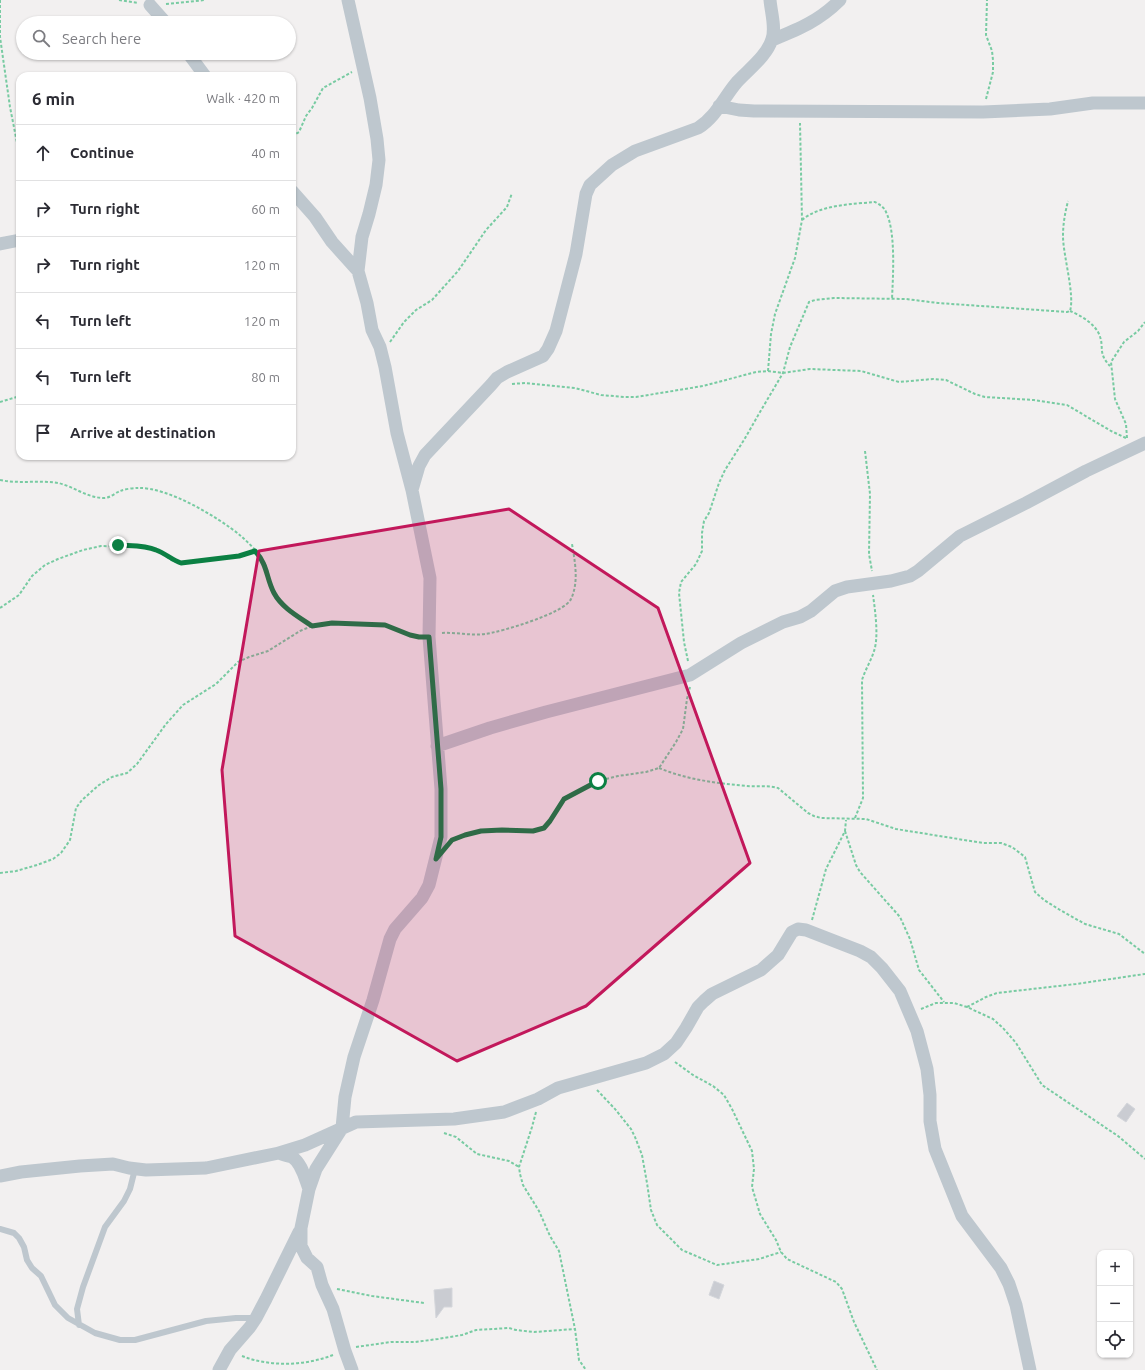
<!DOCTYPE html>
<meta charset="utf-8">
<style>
body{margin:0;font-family:Ubuntu,sans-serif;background:#f2f2f3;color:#2b2b33}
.controls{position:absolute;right:12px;bottom:12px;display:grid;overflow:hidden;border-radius:8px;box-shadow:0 1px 3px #0004}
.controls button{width:36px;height:36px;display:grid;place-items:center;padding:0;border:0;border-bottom:1px solid #e1e1e2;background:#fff;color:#2b2b33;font:20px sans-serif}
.stop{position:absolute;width:12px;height:12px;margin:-9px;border:3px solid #0b8043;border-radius:50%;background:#fff}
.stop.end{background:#0b8043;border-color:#fff;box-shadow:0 1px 4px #0008}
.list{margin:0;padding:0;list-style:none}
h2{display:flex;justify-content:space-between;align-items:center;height:52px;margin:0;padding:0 16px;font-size:17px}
h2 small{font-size:13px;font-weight:400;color:#7c7c81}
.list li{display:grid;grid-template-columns:26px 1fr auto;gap:12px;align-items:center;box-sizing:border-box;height:56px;padding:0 16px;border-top:1px solid #e1e1e2}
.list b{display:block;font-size:15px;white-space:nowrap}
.list em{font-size:13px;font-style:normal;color:#7c7c81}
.icon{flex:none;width:22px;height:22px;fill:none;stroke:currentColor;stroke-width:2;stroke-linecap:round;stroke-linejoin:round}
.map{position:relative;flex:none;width:1145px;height:1370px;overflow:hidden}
.search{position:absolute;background:#fff;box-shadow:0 1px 3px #0004;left:16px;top:16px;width:280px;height:44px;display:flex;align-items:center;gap:10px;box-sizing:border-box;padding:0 14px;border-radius:22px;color:#7c7c81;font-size:15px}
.panel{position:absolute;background:#fff;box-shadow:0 1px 3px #0004;left:16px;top:72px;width:280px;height:388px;border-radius:12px}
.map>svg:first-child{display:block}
</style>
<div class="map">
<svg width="1145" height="1370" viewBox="0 0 1145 1370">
<rect width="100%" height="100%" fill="#f2f0f0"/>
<path fill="#caccd2" stroke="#d4d6db" d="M 1127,1103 L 1135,1109 L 1126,1122 L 1117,1116 Z
M 714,1281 L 724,1285 L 719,1299 L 709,1295 Z
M 452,1288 L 452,1307 L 444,1307 L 436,1318 L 434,1290 Z"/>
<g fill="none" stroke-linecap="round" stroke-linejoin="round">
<path stroke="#78cba2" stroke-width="2" stroke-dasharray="3 2" stroke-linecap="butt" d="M 0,0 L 0,37 L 10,107 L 20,158
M 119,0 L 138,3
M 166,4 L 205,0
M 986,99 L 993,72 L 993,60 L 992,51 L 986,35 L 987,0
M 292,136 L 299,132 L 306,116 L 312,108 L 323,88 L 352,72
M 802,220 C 819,205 852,204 875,202 C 880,205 884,207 886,212 C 896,232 893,276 892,299
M 1070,311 C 1080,315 1094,323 1099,334 C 1105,348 1097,352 1110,366
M 390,342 L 404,322 L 416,310 L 432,300 L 458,271 L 486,230 L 507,207 L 512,193
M 768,371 L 771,334 L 775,314 L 795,258 L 802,220 L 800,123
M 512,384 L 525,383 L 575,388 L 601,395 L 624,397 L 636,397 L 703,386 L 756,372 L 768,371 L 783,373 L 810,369 L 861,371 L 899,382 L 933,379 L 946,380 L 975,394 L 985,397 L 1034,400 L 1067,405 L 1111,431 L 1126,438
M 0,402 L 20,396
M 1127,438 L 1126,424 L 1115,399 L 1111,362 L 1124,342 L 1138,331 L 1145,322
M 865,451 L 870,494 L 869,554 L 872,571
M 0,480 C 19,484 39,480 58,483 C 73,486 87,498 104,498 C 110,498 115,493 120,491 C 125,489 133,488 138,488 C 168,487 218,517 241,536 C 251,545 262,556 267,569 C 269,577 270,585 273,592 C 281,607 299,617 312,626
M 0,608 L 19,595 L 32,576 L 45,565 L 58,559 L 83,550 L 101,546 L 144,547 L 156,550 L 173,561 L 181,563 L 239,556 L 255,551
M 442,633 C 456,632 471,636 485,634 C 501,632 565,613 571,599 C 579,582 575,562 572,544
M 688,661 L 684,642 L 679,593 L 681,582 L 696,564 L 702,551 L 702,533 L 704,521 L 709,513 L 719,483 L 725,470 L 744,440 L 760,412 L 783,373 L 790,347 L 809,302 L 815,300 L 834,298 L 906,299 L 938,303 L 1067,312 L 1070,311 C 1075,295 1063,255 1063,236 C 1063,224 1065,213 1068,201
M 659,768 C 688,780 716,783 747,786 C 757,787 768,785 778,788 L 808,813 L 814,816 L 821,818 L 866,819 L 896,829 L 983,843 L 1001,843 L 1012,847 L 1025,857 L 1035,892 L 1044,900 L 1060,910 L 1085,924 L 1119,934 L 1145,954
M 855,818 L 863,798 L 862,680 C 865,670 871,661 874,651 C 879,637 875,610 873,595
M 845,831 L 856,865 L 860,872 L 900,917 L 910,939 L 919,970 L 944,1002
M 453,840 L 481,831 L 502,830 L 533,831 L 544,828 L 550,821 L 564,799 L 598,781 L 618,776 L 646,772 L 659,768 L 676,742 L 683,729 L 687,699 L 690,687
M 0,873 L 16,871 L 37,865 L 53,859 L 61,853 L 70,840 L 76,808 L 82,800 L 99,785 L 112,777 L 127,773 L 137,764 L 166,724 L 183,705 L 216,684 L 238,662 L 249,657 L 268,651 L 300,631 L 312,626 L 323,624 L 332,623 L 385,625 L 416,636
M 812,920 L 826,869 L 845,831 L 846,820
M 967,1007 L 986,997 L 997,993 L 1076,984 L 1145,974
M 921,1009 L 936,1003 L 954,1003 L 967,1007 L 993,1019 L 1003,1028 L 1016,1043 L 1042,1085 L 1118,1136 L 1145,1159
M 675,1062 L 693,1075 L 713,1086 L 724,1095 L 732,1109 L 752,1151 L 754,1169 L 752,1187 L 760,1214 L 776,1240 L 781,1252 L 787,1259 L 836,1282 L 842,1289 L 854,1322 L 877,1370
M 597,1090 L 615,1109 L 631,1129 L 635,1137 L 642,1155 L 647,1183 L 651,1210 L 657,1225 L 682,1250 L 717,1265 L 759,1259 L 781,1252
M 536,1112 L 532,1127 L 519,1167 L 520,1174 L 523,1185 L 539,1211 L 550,1236 L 559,1251 L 575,1329 L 579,1360 L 586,1370
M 444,1133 L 456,1137 L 477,1154 L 509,1161 L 519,1167
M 337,1289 L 372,1296 L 424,1303
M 356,1347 L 391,1342 L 415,1342 L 438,1339 L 462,1335 L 476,1330 L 509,1328 L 516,1330 L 534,1332 L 575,1329
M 242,1356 C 270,1367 305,1366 333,1355"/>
<path stroke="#bec7ce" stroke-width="6" d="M 0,1229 L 14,1233 L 19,1238 L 24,1247 L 27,1260 L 32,1268 L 41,1276 L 55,1305 L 68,1318 L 95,1333 L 120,1340 L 135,1340 L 206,1321 L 236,1318 L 256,1318
M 79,1325 L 77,1309 L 83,1287 L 105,1227 L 124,1201 L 130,1189 L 135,1169"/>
<path stroke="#bec7ce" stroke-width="13" d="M 348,0 L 370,98 L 377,139 L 379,160 L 376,185 L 369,214 L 362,237 L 358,271 L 367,303 L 372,330 L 380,347 L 385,367 L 397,433 L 412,490 L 430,578 L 429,637 L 441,789 L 441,837 L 429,885 L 422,898 L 395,929 L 390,939 L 373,1000 L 354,1057 L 345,1097 L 342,1128 L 316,1169 L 309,1189 L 301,1228 L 301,1246 L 307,1258 L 317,1267 L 322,1285 L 333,1309 L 345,1351 L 352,1370
M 150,5 L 166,23
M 772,40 C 799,29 819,21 840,0
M 188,53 L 205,76
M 719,106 L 739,110 L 754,111 L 983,112 L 1050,109 L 1093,103 L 1145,103
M 292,191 L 315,217 L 332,242 L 358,271
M 0,244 L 20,240
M 412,490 L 419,466 L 425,455 L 491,385 L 497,378 L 507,372 L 543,356 L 548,349 L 556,331 L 576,254 L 586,194 L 590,185 L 612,165 L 635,151 L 698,128 C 716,117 724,97 737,82 C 749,69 767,56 772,39 C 776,28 771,12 770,0
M 437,746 L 490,728 L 546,712 L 690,675 L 741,643 L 783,622 L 800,617 L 811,611 L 835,591 L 847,587 L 891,581 L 910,576 L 918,571 L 960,536 L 1026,503 L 1086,471 L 1145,443
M 279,1153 C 283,1155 288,1156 292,1157 C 302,1163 305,1179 309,1189
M 0,1176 L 21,1172 L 80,1166 L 113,1164 L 129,1168 L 146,1170 L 206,1168 L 279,1153 L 305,1145 L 356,1122 L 454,1119 L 504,1112 L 538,1099 L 558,1088 L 646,1063 L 664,1054 L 676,1043 L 686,1028 L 698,1007 L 704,1001 L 712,994 L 761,970 L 778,955 L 792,932 L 798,929 L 806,930 L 860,951 L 871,957 L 882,968 L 900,991 L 917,1031 L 927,1069 L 930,1095 L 930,1121 L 935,1149 L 962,1216 L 1001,1268 L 1009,1284 L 1016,1305 L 1030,1370
M 219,1370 L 230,1350 L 250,1327 L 256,1318 L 266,1299 L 299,1232"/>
</g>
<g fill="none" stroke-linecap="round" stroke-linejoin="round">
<path stroke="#0b8043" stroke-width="5" d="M 118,545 C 130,546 145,545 156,550 C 165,553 172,560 181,563 L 239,556 L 255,551 C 268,565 266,578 274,593 C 282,608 299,617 312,626 L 332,623 L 385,625 L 410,635 L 419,637 L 429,637 L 441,789 L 441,837 L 436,859 L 452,840 L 465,835 L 481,831 L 502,830 L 533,831 L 544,828 L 550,821 L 564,799 L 598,781"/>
</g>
<path fill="#c2185b" fill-opacity="0.2" stroke="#c2185b" stroke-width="3" stroke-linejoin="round" d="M 509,509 L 658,608 L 750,863 L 586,1006 L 457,1061 L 235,936 L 222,770 L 259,551 Z"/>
</svg>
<div class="controls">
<button>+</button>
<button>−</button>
<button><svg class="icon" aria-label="locate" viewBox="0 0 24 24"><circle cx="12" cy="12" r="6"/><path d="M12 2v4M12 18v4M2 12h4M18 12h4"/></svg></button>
</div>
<div class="stop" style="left:598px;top:781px"></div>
<div class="stop end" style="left:118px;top:545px"></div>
<div class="search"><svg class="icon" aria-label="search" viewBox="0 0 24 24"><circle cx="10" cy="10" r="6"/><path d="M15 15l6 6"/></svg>Search here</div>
<section class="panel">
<h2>6 min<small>Walk · 420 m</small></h2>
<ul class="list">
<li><svg class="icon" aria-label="ahead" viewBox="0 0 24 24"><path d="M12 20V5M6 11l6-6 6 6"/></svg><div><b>Continue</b></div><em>40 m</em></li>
<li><svg class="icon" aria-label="right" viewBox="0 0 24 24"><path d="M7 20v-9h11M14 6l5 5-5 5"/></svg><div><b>Turn right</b></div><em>60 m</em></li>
<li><svg class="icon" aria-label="right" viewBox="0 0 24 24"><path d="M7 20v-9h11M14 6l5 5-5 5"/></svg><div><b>Turn right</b></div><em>120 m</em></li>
<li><svg class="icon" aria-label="left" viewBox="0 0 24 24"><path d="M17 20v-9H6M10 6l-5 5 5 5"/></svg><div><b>Turn left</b></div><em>120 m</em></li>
<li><svg class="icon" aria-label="left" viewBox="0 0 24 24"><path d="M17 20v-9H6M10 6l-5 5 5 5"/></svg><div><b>Turn left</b></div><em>80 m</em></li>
<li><svg class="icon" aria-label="arrive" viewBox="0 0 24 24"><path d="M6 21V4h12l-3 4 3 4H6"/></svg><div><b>Arrive at destination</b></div></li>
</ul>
</section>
</div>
